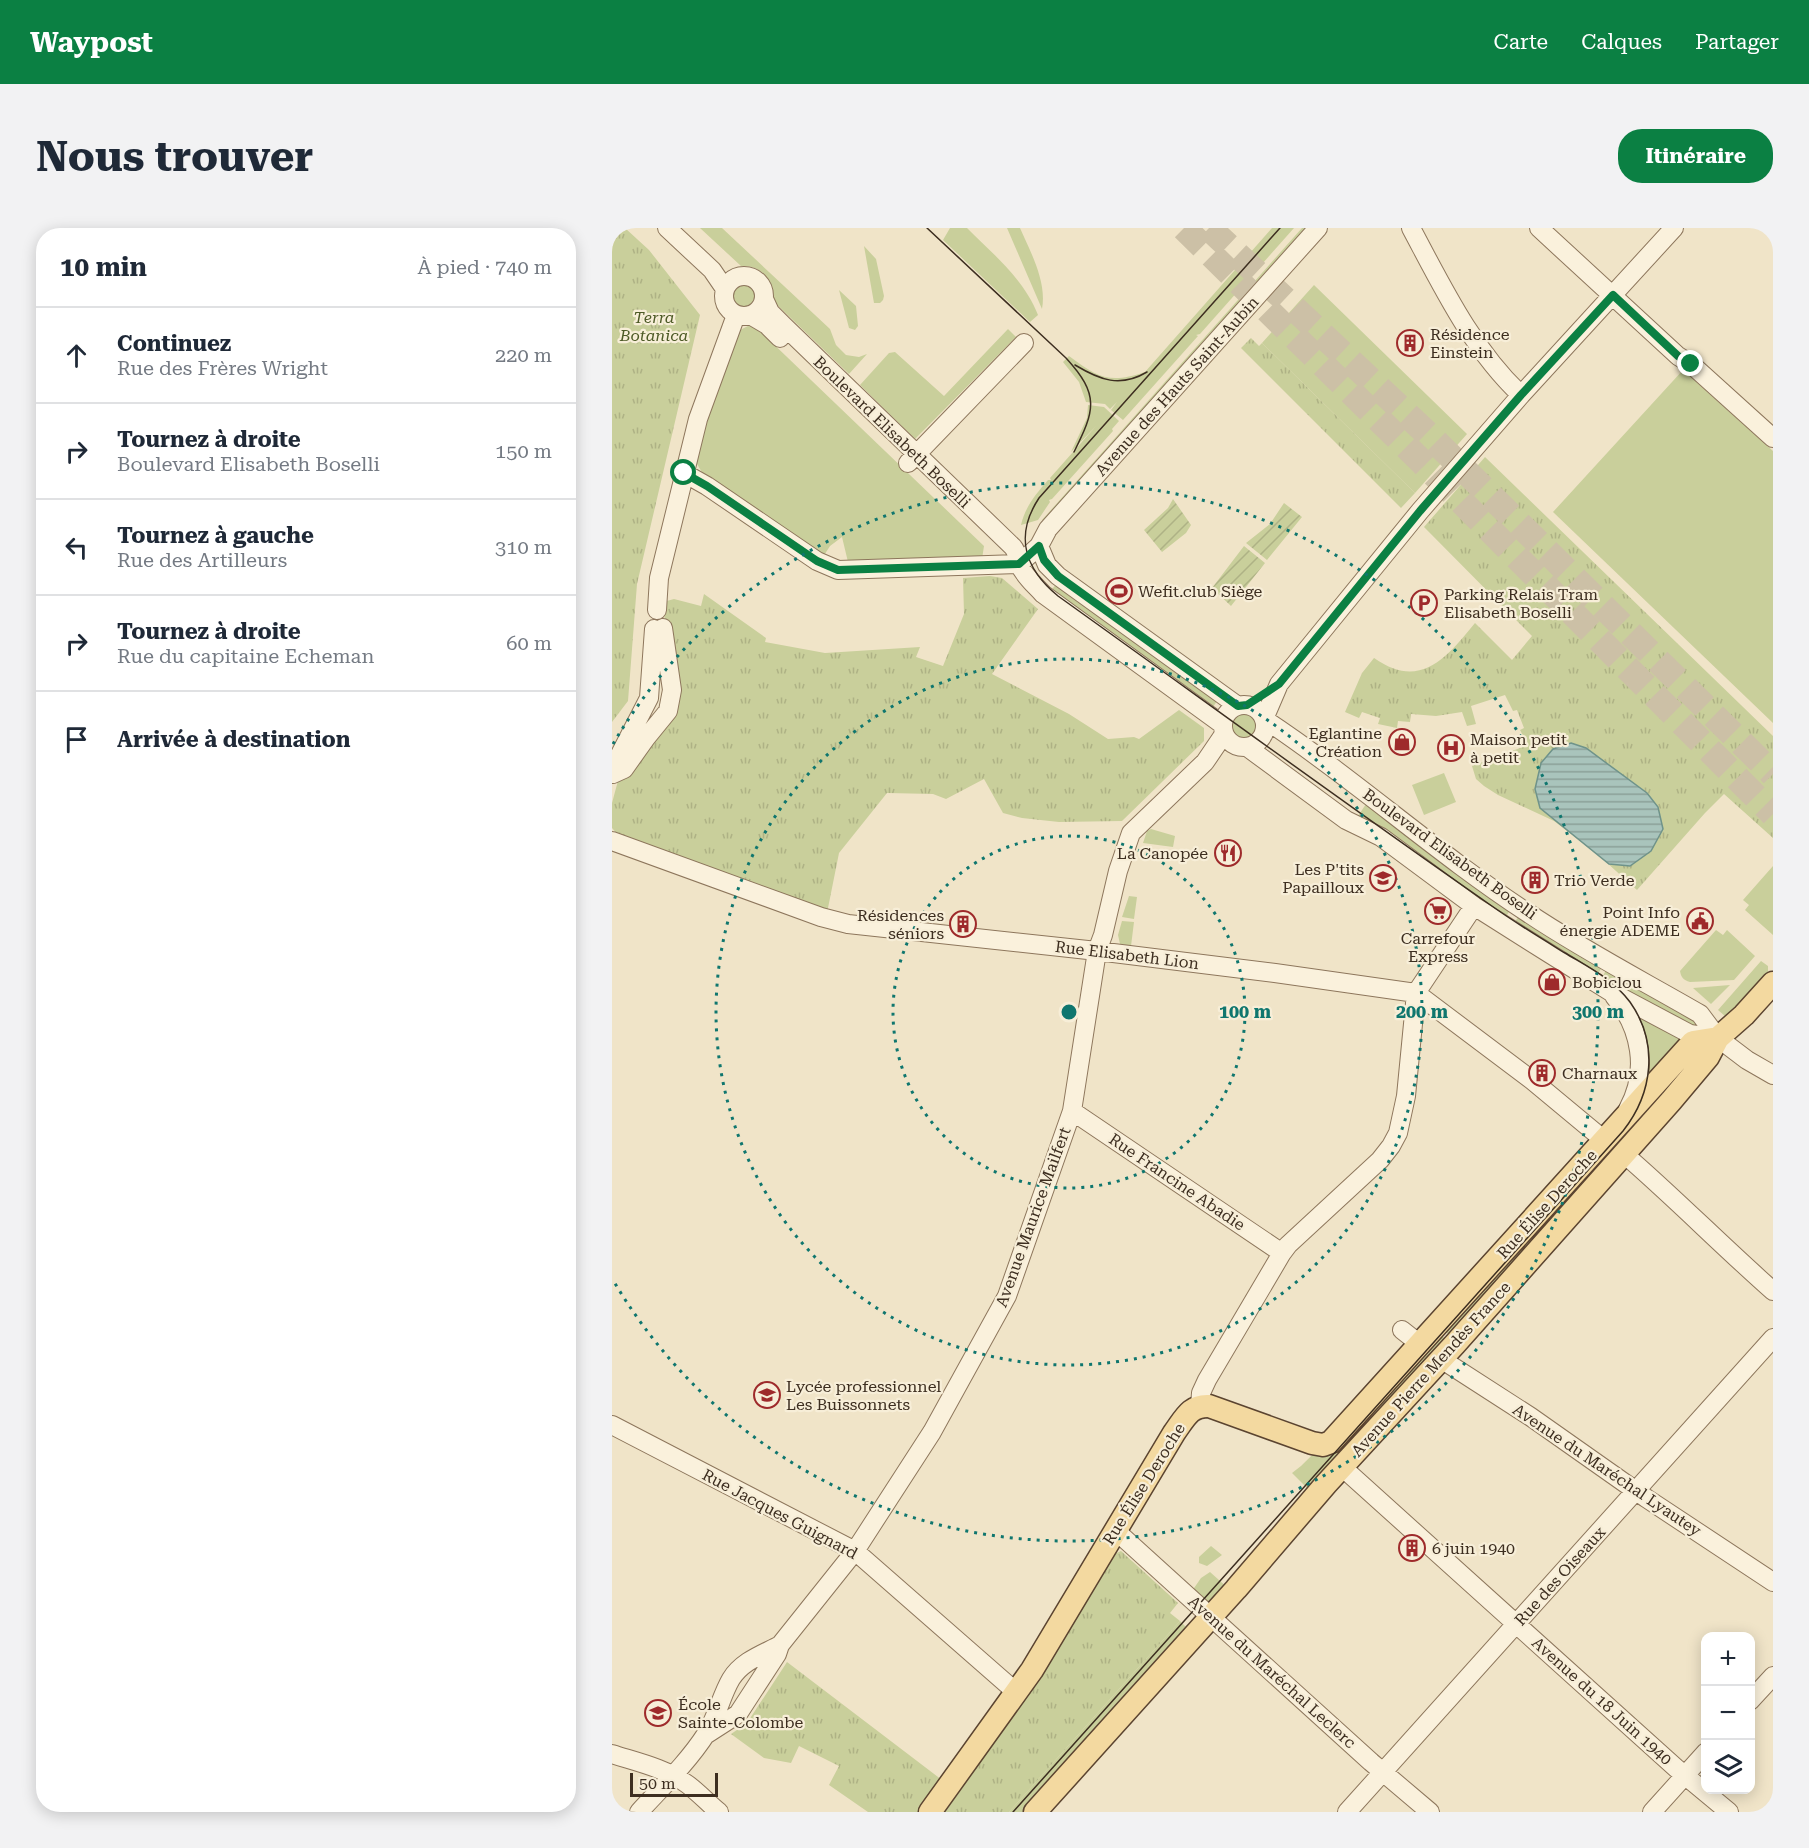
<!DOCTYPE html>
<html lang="fr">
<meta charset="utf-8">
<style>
body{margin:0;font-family:"Roboto Serif",serif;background:#f2f2f3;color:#1f2937}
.controls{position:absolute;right:18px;bottom:18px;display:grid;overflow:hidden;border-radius:12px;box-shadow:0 3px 15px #0003}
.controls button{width:54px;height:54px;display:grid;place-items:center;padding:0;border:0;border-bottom:2px solid #e0e1e3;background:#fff;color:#1f2937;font:30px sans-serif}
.scale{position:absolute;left:18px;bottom:15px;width:88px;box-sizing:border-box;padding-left:6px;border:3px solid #3d2e20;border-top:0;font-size:16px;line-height:21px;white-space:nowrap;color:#3d2e20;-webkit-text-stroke:4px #f7eed8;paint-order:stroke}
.stop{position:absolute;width:18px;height:18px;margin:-14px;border:4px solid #0b8043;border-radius:50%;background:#fff}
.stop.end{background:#0b8043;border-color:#fff;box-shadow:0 2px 6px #0008}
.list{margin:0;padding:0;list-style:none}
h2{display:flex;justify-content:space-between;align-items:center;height:78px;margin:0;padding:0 24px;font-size:26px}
h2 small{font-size:20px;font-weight:400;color:#747a83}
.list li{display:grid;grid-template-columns:39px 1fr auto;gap:18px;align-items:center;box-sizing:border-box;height:96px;padding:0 24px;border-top:2px solid #e0e1e3}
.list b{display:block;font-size:22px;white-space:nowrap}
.list p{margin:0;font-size:20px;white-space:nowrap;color:#747a83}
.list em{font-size:20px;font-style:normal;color:#747a83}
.icon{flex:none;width:33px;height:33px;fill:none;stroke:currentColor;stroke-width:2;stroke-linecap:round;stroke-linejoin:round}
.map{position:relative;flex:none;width:1161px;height:1584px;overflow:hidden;border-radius:24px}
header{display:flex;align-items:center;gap:36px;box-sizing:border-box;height:84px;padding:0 30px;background:#0b8043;color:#fff}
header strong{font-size:28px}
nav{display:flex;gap:33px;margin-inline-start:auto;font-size:21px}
.intro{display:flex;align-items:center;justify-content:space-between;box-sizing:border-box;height:144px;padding:0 36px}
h1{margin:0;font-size:42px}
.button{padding:15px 27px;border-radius:24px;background:#0b8043;color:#fff;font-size:21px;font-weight:700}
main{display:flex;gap:36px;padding:0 36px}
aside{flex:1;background:#fff;border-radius:24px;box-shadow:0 3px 15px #0003}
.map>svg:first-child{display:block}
</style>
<header>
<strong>Waypost</strong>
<nav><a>Carte</a><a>Calques</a><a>Partager</a></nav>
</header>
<div class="intro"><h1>Nous trouver</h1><a class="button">Itinéraire</a></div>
<main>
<aside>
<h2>10 min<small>À pied · 740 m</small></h2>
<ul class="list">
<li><svg class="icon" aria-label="ahead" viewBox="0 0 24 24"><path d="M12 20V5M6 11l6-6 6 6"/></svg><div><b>Continuez</b><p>Rue des Frères Wright</p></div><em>220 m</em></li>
<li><svg class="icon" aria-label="right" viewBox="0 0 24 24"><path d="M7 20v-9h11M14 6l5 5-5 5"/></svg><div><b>Tournez à droite</b><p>Boulevard Elisabeth Boselli</p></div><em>150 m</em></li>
<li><svg class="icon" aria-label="left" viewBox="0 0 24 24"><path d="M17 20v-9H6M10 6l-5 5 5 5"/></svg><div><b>Tournez à gauche</b><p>Rue des Artilleurs</p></div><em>310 m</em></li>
<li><svg class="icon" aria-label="right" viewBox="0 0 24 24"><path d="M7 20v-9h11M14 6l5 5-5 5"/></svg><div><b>Tournez à droite</b><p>Rue du capitaine Echeman</p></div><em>60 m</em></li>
<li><svg class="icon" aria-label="arrive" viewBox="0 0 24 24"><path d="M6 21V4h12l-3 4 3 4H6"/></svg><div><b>Arrivée à destination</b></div></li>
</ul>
</aside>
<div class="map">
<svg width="1161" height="1584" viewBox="0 0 1161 1584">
<defs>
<pattern id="park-tufts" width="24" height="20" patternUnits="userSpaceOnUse" patternTransform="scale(1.5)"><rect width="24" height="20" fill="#c9cf9b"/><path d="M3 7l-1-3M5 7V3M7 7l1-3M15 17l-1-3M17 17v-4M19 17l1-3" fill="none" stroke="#aeb285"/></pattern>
<pattern id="garden-furrows" width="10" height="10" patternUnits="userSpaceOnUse" patternTransform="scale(1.5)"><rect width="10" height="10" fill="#c9cf9b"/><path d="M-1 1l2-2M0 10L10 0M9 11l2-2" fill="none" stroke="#aeb285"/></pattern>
<pattern id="water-rules" width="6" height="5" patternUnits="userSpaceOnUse" patternTransform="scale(1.5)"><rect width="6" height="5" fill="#a9c4bc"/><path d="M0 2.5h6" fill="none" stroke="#8ba098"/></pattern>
</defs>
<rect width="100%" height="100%" fill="#f0e4c8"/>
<path fill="#c9cf9b" d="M 88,0 L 110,0 L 218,101 L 224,117 L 234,127 L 247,129 L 255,126 L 237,146 L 160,72 C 162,51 149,37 129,38 Z
M 338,0 L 355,0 C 381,26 412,51 426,87 L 418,94 L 331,12 Z
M 395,0 L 408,0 C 419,25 435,54 430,81 Z
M 660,0 L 682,0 L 588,106 L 584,107 L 586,108 L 511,192 L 499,182 L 505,174 L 498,181 L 493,176 L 474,174 L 467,154 L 451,134 L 457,128 C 486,150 498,156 533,144 Z
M 690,0 L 695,0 L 432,293 L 430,292 Z
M 252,18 L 264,31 L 272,68 L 271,72 L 268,75 L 262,75 Z
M120 68a12 12 0 1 1 24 0a12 12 0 1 1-24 0Z
M 702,57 L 855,206 L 803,265 L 650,115 Z
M 227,62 L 244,78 L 246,98 L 243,102 L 237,100 Z
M 138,97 L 149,104 L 372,318 L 370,331 L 236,334 L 230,309 L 218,318 L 211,329 L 91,246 L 85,236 L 83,225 L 126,103 Z
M 396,101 L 404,109 L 303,211 L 248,157 L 277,125 L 283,124 L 332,168 Z
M 1071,142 L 1161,223 L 1161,495 L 941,284 Z
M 476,177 L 492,179 L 507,193 L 500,201 L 501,203 L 440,271 L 437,272 L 438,274 L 426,292 L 409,297 C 413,279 424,266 436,252 L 439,252 L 438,250 L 484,198 L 459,224 L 475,190 Z
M 446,354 L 607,470 L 599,482 L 436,366 Z
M619 498a13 13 0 1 1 26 0a13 13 0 1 1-26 0Z
M 832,545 L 844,574 L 812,587 L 800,557 Z
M 754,576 L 900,679 L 892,692 L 746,588 Z
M 539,601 L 563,608 L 561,619 L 531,615 L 535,603 Z
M 1161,638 L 1161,707 L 1133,682 L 1137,677 L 1131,672 Z
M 517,668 L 525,669 L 522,691 L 510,689 Z
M 909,685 L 992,736 L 984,749 L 900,698 Z
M 510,693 L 522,694 L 519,718 L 508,716 L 506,707 Z
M 1104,702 L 1111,707 L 1115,702 L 1143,728 L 1122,752 L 1078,754 C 1071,752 1069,749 1068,743 Z
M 1149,733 L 1156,738 L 1156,746 L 1114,789 L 1106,782 Z
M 996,738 L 1088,794 L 1085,801 L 989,752 Z
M 1118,757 L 1099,776 L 1081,760 Z
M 1016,780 L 1073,810 L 1029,863 Z
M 979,933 L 991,943 L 841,1110 L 829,1100 Z
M 825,1104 L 837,1114 L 702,1267 L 680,1245 L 689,1238 Z
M 599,1318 L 610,1327 L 595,1338 L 587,1335 L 587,1329 Z
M 598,1344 L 617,1361 L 599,1377 L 580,1363 L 589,1350 Z
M 568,1393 L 578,1403 L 416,1584 L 397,1584 Z"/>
<path fill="url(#park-tufts)" d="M 0,0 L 13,0 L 37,22 L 88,87 L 25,356 L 16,473 L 0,494 Z
M 639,110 L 647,118 L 650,115 L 803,265 L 789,280 L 629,120 Z
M 873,229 L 1161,508 L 1161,610 L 1112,566 L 1093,585 L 1025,662 L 983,624 L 942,593 L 886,567 L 872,558 L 864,551 L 860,538 L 916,517 L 908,502 L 912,500 L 905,482 L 901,483 L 893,467 L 859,478 L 864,496 L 855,498 L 850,484 L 824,488 L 799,486 L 798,494 L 786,493 L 785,500 L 766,496 L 768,490 L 750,484 L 747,490 L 733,484 L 750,445 L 762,430 C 809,463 835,429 863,395 L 900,432 L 920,408 L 812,299 Z
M 378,348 L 390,350 L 426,381 L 380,446 L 457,486 L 496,511 L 522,509 L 527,511 L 567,482 L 592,500 L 592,513 L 510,593 L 447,594 L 410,590 L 391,585 L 372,551 L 334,571 L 321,566 L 275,565 L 227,625 L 215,685 L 6,607 L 0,600 L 0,575 L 7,549 L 60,465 L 51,374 L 62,371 L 89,378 L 92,366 L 154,410 L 153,414 L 213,425 L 308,419 L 304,429 L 331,438 L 352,386 L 351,350 Z
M 509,1323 L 566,1375 L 558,1385 L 568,1393 L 397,1584 L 329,1584 L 500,1327 Z
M 175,1434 L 330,1552 L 307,1584 L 256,1584 L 217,1557 L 227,1538 L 187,1518 L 179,1535 L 152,1530 L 119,1506 L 135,1495 Z"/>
<path fill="url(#garden-furrows)" d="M 561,271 L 579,297 L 574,305 L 550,324 L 532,302 L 556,280 Z
M 672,275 L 690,289 L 655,332 L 634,315 L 658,296 Z
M 632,318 L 653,335 L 619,378 L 600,360 Z"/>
<path fill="url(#water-rules)" stroke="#6f938a" stroke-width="1.5" d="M 959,515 L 974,520 L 1035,565 L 1046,579 L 1051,601 L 1039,623 L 1018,638 L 997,636 L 928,580 L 923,561 L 929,535 L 941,521 Z"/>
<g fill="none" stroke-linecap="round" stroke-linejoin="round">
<path stroke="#ccc0a6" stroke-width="26" stroke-dasharray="26 13" stroke-linecap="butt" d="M 572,0 L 807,231 L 1161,586
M 597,0 L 822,212 L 1161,546"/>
<defs>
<path id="minor" d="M 55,0 L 100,42 L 113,61
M 799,0 C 830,58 860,121 909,167
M 927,0 L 1066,128 L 1079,136 L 1161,210
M112 68a20 20 0 1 1 40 0a20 20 0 1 1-40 0Z
M 152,71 L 158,84 L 171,97 L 401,319 C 406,325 405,331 408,338 C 413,349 423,357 431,366 L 611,497
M 138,87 L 155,97 L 168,110
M 296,235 L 412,115
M 72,245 L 95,258 L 205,333 L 226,342 L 407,336
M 427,318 L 435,337 L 446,348 L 626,478
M 407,336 L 427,318 L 436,301 L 706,0
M 45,382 L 47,350 L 86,191 L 124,87
M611 498a21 21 0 1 1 42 0a21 21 0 1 1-42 0Z
M 652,491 L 667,456 L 808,283 L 909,167 L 1062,0
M 652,491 C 743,551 824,625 916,685 C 971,722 1031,753 1088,786 L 1106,810 L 1135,832 L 1161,847
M 635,519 L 734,592 L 769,609 L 862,678 L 938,726 L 999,764 L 1078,806 L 1098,809
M 3,536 L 37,470 L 42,401
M 1,546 L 12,541 L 34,510 L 56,483 L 60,462 L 51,400
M 0,613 L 209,689 L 236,696 L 485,723 L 663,745 L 804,765 L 921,853 L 992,912
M 1002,768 C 1029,800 1037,843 1016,881
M 460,883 L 670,1025
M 1012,926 C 1063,970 1110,1018 1161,1063
M 790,1102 L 809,1117
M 829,1131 L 919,1189 L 1034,1270 L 1161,1354
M 588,1177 L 589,1165 L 595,1152 L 670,1025 L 676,1017 L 768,932 L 779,918 L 786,905 L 794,868 L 804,765 L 862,678
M 0,1197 L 243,1323 L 404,1464
M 730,1239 L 1064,1540 L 1117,1584
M 503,1302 L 759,1534 L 818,1584
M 1138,1473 L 1161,1448
M 95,1506 L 126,1486 L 165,1426 L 168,1417 L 243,1323 L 320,1204 L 395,1068 L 460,883 L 485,723 L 491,707 L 506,643 L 519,605 L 593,534 L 612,506
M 0,1526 C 25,1534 53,1540 75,1556 C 86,1564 96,1575 107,1584
M 27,1584 C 50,1559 76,1534 94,1506 C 105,1489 109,1468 119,1451 C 130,1433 151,1426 168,1417
M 735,1584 L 1161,1110
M 1040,1584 L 1094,1524"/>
<path id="major" d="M 318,1584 L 420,1442 L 562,1205 C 573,1190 578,1177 597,1178 L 700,1215 L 711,1217 L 719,1214 L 1081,814 L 1106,810
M 423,1584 L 624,1361 L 714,1256 L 843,1116 L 1059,873 L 1096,829 L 1106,810 L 1132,787 L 1161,755"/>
</defs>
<use href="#minor" stroke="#8d765c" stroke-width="20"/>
<use href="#major" stroke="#5b4430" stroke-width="25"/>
<use href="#minor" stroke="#faf1dc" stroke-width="18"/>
<use href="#major" stroke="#f3d9a0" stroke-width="22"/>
<path stroke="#3d2e20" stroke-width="1.5" d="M 315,0 L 454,130 C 488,167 483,182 462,224
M 463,137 C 488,152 508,160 535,144
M 401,1584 L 1011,903 C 1041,865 1047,815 1018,774 C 1001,751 976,739 953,725 C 927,709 902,694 877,676 C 732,575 590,471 446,368 C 413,341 402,308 427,270 L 668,0"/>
</g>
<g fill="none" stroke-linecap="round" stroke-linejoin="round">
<path stroke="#0b8043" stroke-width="8" d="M 72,245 L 95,258 L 205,333 L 226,342 L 407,336 L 427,318 L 432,332 L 446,348 L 626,478 L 635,477 L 667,456 L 808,283 L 909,167 L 1001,67 L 1066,128 L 1079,136"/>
</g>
<g fill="none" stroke="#0f766e" stroke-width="3" stroke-dasharray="3 6">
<circle cx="457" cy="784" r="176"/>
<circle cx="457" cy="784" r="353"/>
<path d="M1 516A529 529 0 1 1 1 1052"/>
</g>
<defs>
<symbol id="building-ring" viewBox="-11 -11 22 22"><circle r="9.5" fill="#f7eed8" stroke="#9e2a2b" stroke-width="1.5"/><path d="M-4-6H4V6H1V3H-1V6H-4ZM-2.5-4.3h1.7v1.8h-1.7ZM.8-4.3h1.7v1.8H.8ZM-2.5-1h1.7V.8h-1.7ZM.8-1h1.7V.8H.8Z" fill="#9e2a2b"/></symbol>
<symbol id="stadium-ring" viewBox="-11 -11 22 22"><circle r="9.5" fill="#f7eed8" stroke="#9e2a2b" stroke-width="1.5"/><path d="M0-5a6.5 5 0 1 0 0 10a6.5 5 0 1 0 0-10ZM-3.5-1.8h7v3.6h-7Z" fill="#9e2a2b"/></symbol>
<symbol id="parking-ring" viewBox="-11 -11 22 22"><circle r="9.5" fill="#f7eed8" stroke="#9e2a2b" stroke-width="1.5"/><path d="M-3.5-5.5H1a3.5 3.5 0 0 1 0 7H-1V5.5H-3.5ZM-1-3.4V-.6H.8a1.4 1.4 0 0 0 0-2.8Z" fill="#9e2a2b"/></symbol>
<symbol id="shop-ring" viewBox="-11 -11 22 22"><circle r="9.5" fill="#f7eed8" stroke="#9e2a2b" stroke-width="1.5"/><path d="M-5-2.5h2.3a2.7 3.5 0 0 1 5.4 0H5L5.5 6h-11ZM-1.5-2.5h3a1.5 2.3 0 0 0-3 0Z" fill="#9e2a2b"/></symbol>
<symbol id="hospital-ring" viewBox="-11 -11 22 22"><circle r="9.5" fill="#f7eed8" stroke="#9e2a2b" stroke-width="1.5"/><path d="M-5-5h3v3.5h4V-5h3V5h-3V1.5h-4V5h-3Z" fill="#9e2a2b"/></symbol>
<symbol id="restaurant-ring" viewBox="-11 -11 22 22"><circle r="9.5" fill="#f7eed8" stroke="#9e2a2b" stroke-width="1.5"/><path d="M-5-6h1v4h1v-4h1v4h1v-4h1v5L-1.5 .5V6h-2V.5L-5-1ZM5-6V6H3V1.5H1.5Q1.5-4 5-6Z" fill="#9e2a2b"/></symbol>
<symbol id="school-ring" viewBox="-11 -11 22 22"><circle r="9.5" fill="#f7eed8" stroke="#9e2a2b" stroke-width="1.5"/><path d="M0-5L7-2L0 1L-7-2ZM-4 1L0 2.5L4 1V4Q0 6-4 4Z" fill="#9e2a2b"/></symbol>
<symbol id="supermarket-ring" viewBox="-11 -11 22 22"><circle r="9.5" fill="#f7eed8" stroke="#9e2a2b" stroke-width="1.5"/><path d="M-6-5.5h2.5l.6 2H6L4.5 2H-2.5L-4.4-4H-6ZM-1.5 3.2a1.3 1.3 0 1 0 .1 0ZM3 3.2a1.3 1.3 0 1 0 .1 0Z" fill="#9e2a2b"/></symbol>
<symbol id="civic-ring" viewBox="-11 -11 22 22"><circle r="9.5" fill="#f7eed8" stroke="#9e2a2b" stroke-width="1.5"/><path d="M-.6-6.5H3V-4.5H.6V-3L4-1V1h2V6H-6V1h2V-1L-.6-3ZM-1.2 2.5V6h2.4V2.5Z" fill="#9e2a2b"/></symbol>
</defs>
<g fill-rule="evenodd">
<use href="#building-ring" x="783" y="100" width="30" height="30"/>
<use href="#stadium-ring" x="492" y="348" width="30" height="30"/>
<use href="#parking-ring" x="797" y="360" width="30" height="30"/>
<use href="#shop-ring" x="775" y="499" width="30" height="30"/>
<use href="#hospital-ring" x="824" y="505" width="30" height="30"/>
<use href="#restaurant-ring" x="601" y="610" width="30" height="30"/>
<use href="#school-ring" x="756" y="635" width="30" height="30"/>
<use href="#building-ring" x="908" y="637" width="30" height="30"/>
<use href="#supermarket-ring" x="811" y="668" width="30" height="30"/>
<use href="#civic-ring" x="1073" y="678" width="30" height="30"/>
<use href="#building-ring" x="336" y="681" width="30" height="30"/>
<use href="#shop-ring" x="925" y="739" width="30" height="30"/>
<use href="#building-ring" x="915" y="830" width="30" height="30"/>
<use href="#school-ring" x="140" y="1152" width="30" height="30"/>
<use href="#building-ring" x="785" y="1305" width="30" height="30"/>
<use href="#school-ring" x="31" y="1470" width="30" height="30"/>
</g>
<g text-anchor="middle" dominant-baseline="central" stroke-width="4.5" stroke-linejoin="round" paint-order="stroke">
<g font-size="16" font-style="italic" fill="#4d5a26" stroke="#f7eed8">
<text x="42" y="89">Terra<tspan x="42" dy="18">Botanica</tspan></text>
</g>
<g font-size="16" fill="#3d2e20" stroke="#f7eed8" text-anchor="start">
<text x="818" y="106">Résidence<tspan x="818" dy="18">Einstein</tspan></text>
<text x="526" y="363">Wefit.club Siège</text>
<text x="832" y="366">Parking Relais Tram<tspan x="832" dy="18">Elisabeth Boselli</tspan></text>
<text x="770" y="505" text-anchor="end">Eglantine<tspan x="770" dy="18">Création</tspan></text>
<text x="858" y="511">Maison petit<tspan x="858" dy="18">à petit</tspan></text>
<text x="596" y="625" text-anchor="end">La Canopée</text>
<text x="752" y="641" text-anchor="end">Les P'tits<tspan x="752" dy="18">Papailloux</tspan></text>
<text x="942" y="652">Trio Verde</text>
<text x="1068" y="684" text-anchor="end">Point Info<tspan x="1068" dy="18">énergie ADEME</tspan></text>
<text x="332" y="687" text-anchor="end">Résidences<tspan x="332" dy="18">séniors</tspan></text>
<text x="826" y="710" text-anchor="middle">Carrefour<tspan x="826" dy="18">Express</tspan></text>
<text x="960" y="754">Bobiclou</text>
<text x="950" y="845">Charnaux</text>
<text x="174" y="1158">Lycée professionnel<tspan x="174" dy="18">Les Buissonnets</tspan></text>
<text x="820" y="1320">6 juin 1940</text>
<text x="66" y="1476">École<tspan x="66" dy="18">Sainte-Colombe</tspan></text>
</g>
<g font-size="16" fill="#3d2e20" stroke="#f7eed8">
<text transform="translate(565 158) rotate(-48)">Avenue des Hauts Saint-Aubin</text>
<text transform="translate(280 204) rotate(44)">Boulevard Elisabeth Boselli</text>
<text transform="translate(838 626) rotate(36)">Boulevard Elisabeth Boselli</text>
<text transform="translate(515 727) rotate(7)">Rue Elisabeth Lion</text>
<text transform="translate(565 954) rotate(34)">Rue Francine Abadie</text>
<text transform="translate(935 976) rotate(-48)">Rue Élise Deroche</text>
<text transform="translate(421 989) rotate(-70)">Avenue Maurice Mailfert</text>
<text transform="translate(819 1141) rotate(-48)">Avenue Pierre Mendès France</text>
<text transform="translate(995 1242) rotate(34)">Avenue du Maréchal Lyautey</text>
<text transform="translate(532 1256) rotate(-58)">Rue Élise Deroche</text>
<text transform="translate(168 1286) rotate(28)">Rue Jacques Guignard</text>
<text transform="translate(948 1348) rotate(-48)">Rue des Oiseaux</text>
<text transform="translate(660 1444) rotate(42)">Avenue du Maréchal Leclerc</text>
<text transform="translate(990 1473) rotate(42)">Avenue du 18 Juin 1940</text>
</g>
</g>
<circle cx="457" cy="784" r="9" fill="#0f766e" stroke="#f7eed8" stroke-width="3"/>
<g font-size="18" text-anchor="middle" font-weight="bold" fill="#0f766e" stroke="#f7eed8" stroke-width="4.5" stroke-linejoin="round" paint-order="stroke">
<text x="633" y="790">100 m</text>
<text x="810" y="790">200 m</text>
<text x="986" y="790">300 m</text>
</g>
</svg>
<div class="controls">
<button>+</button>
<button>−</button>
<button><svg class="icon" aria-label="layers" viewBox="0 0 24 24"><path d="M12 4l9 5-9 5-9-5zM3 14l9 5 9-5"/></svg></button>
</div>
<div class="scale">50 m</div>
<div class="stop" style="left:72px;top:245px"></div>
<div class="stop end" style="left:1079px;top:136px"></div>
</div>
</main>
